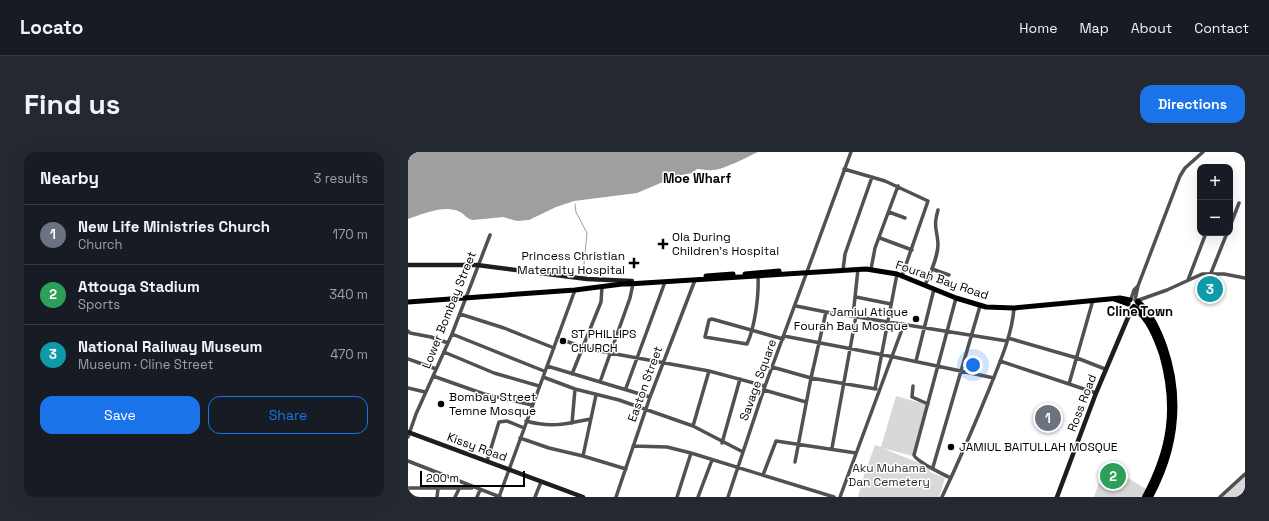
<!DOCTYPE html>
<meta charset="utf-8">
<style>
body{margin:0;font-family:"Space Grotesk",sans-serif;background:#242831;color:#f1f3f6}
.controls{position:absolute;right:12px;top:12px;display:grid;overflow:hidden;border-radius:8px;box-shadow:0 4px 16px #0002}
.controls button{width:36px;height:36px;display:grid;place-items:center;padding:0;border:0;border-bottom:1px solid #363941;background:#171b24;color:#f1f3f6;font:20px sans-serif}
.scale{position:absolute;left:12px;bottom:10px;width:105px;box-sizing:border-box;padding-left:4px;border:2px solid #000;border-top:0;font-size:11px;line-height:14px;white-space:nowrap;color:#000;-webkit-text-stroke:3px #fff;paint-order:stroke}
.you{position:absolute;left:565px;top:213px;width:14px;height:14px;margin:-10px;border:3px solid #fff;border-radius:50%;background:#1a73e8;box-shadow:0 0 0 6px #1a73e833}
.badge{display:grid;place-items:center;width:26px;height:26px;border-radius:50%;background:#1a73e8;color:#fff;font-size:13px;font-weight:700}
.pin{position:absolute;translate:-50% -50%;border:2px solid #fff;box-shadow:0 1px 4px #0006}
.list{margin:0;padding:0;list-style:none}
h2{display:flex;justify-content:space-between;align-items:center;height:52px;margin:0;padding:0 16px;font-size:17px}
h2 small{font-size:13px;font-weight:400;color:#9ea1a6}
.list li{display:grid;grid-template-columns:26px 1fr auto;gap:12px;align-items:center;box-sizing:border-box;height:60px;padding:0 16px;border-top:1px solid #363941}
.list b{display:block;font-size:15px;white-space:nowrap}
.list p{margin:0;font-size:13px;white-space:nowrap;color:#9ea1a6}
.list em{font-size:13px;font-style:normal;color:#9ea1a6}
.actions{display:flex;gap:8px;padding:12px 16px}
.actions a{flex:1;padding:9px 0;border:1px solid #1a73e8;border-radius:12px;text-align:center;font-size:14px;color:#1a73e8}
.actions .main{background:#1a73e8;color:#fff}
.map{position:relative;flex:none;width:837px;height:345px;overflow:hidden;border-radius:12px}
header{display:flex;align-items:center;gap:24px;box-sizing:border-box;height:56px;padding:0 20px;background:#171b24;border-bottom:1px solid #363941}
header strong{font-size:19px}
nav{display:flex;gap:22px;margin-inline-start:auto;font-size:14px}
.intro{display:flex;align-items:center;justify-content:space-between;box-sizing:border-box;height:96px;padding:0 24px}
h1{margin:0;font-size:28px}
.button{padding:10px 18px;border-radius:12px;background:#1a73e8;color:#fff;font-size:14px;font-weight:700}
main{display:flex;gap:24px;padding:0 24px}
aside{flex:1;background:#171b24;border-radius:12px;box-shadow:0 4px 16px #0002}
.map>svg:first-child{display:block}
</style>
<header>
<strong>Locato</strong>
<nav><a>Home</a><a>Map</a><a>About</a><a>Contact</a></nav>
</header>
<div class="intro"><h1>Find us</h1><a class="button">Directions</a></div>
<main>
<aside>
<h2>Nearby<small>3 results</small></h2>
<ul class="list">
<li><span class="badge" style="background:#6b7280">1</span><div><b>New Life Ministries Church</b><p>Church</p></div><em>170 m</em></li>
<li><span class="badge" style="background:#2e9e5b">2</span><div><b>Attouga Stadium</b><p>Sports</p></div><em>340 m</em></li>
<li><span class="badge" style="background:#0f9aa8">3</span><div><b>National Railway Museum</b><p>Museum · Cline Street</p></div><em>470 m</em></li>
</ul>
<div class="actions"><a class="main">Save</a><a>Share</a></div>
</aside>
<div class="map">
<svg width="837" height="345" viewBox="0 0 837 345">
<rect width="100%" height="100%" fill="#fff"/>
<path fill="#d8d8d8" d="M 488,244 L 520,253 L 505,304 L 474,296 L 521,315 L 522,320 L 537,326 L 531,345 L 450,345 L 454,329 L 467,293 L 473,295 Z
M 697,312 L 738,337 L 733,345 L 686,345 Z
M 837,323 L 837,345 L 814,345 Z"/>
<path fill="#9f9f9f" d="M 0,0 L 350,0 C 339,5 315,18 305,18 C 300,19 295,17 289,17 L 284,21 L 269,24 L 229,41 L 166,49 L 148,55 L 121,68 L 109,69 L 95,65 L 65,68 C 58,67 57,62 52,60 C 38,52 14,62 0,67 Z"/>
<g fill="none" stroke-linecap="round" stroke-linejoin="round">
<path stroke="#9f9f9f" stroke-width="1" d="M 167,52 L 168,60 L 179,81 L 176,112 L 178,124"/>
<path stroke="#515151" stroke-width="3.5" d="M 436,17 L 477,29 L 520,49 L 494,124
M 481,60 L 497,66
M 822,74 L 831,51
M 472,86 L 504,98
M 463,117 L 467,96 L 490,34
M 524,117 L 541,123
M 435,118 L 437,102 L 464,25
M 803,121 L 819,81
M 350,124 C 351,143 347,175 339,192 L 297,185 L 301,168 L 304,167 L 375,187
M 780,128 L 798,81
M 517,133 C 522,121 530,106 530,92 C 529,76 525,76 530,58
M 448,145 L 483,152
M 723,147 L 726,138 L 730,134
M 727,148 L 730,134 L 772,24 L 777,16 L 795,0
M 728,149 L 759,138 L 794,122 L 816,122 L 837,126
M 388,154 L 418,160 L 599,189
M 52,162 L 96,176 L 146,196
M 445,164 L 450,117
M 0,179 L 2,181 L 23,185 L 40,191
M 44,182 L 136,219
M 376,184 L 486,205 L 586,226
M 149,186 L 180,197 L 301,219 L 357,234
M 600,186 L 669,206 L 697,217
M 36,200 L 86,221 L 131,234
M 0,207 L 28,217
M 508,209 L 526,137
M 592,209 L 688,241
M 139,214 L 242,245
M 364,215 L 403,226 L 468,237
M 164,222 L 193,150 L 194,135
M 25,224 L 76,242 L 124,253
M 135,225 L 167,237 L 211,248 L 285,274 L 335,300
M 192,230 L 222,146 L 225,132
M 661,232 L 685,148
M 505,234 L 504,245 L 520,252
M 0,236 L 17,240
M 218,236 L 257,130
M 467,237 L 489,122
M 356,238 L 398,250
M 118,269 C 143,276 158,272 182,267
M 164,271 L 167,237
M 285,274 L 301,219
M 0,285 L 8,262 L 44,182 L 82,83
M 112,286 L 141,296 L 175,304 L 218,317
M 314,291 L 332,227
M 225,294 L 259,295 L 283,301 L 426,345
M 424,296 L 448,164
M 175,304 L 188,243
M 0,309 L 92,345
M 79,309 L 91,270 L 99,269 L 116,276
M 387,310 L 403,226 L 418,160
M 525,315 L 572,154
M 355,323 L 368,289 L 448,301
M 543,326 C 536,323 508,309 506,303 L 548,146
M 0,336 L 64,336
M 29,345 L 30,337
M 47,345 L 51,337
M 69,345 L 72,338
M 91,345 L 167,138
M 127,345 L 133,330
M 208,345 L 242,245 L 287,128
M 269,345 L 283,301
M 290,345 L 304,308
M 320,345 L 357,234 L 443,0
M 432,345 L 496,172
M 534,345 C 551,309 567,272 582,235 C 592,210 604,183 606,156
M 812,345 L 837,322"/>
<path stroke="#1e1e1e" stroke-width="4.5" d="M 0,113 L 69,113 L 179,127 L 224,129
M 0,280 L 175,345
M 649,345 L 688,241 L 724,156"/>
<path stroke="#000" stroke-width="5" d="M 337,122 L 371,119
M 298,124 L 325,122
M 220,132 L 458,117 L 489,122 L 548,146 L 578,155 L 606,156 L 712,146 L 722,148
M 706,147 L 720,152
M 0,150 L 167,138 L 222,131"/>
<path stroke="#000" stroke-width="6" d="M 730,150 C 743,162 750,178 756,194 C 774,246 768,297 742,345
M 726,155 C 741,167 748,185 754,202 C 769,255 763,297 737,345"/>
</g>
<g fill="#000" stroke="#fff" stroke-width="1.5">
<path d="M253 86h4v4h4v4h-4v4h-4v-4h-4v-4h4z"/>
<path d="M224 105h4v4h4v4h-4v4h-4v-4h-4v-4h4z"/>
<circle cx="508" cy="167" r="4"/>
<circle cx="155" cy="189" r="4"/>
<circle cx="33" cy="252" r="4"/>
<circle cx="543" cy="295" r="4"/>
</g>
<g text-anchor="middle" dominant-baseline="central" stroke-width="3" stroke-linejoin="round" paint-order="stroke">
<g font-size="12" fill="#000" stroke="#fff" text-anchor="start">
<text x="264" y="85">Ola During<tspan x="264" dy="14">Children's Hospital</tspan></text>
<text x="217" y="104" text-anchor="end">Princess Christian<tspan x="217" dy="14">Maternity Hospital</tspan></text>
<text x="500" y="160" text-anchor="end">Jamiul Atique<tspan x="500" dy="14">Fourah Bay Mosque</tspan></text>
<text x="163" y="182">ST PHILLIPS<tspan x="163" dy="14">CHURCH</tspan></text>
<text x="41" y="245">Bombay Street<tspan x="41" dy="14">Temne Mosque</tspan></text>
<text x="551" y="295">JAMIUL BAITULLAH MOSQUE</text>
</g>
<g font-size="12" fill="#000" stroke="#fff">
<text transform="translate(534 128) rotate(19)">Fourah Bay Road</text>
<text transform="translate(41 158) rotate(-68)">Lower Bombay Street</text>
<text transform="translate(350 228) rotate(-70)">Savage Square</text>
<text transform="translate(237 232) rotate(-70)">Easton Street</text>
<text transform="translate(674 251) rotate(-69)">Ross Road</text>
<text transform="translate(69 295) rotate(20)">Kissy Road</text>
</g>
<g font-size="12" fill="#2f2f2f" stroke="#fff">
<text x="481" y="316">Aku Muhama<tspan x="481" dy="14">Dan Cemetery</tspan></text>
</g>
<g font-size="13" font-weight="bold" fill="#000" stroke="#fff">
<text x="289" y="26">Moe Wharf</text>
<text x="732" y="159">Cline Town</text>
</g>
</g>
</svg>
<div class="controls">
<button>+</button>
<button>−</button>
</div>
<div class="scale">200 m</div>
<div class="you"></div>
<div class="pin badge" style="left:640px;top:266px;background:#6b7280">1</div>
<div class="pin badge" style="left:705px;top:324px;background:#2e9e5b">2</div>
<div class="pin badge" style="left:802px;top:137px;background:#0f9aa8">3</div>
</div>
</main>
